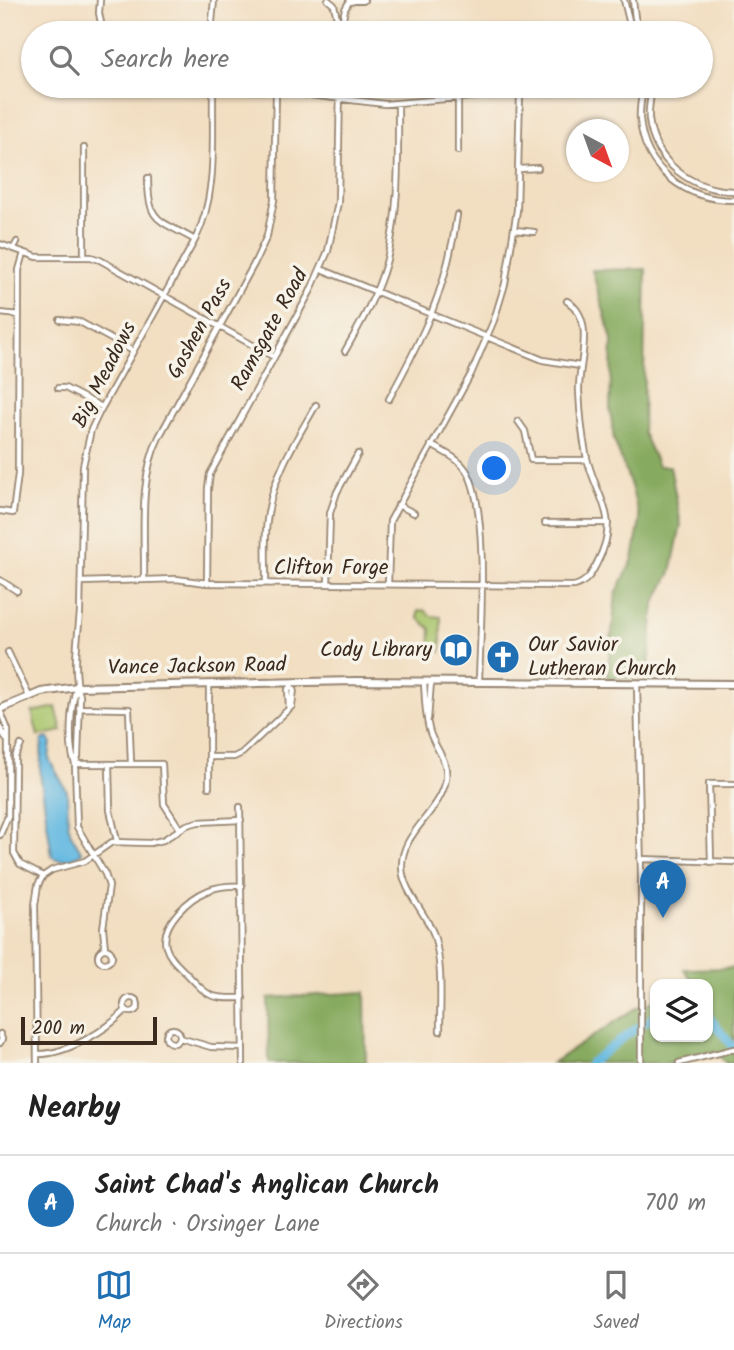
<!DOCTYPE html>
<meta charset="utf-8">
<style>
body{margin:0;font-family:Kalam,sans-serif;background:#f2f2f2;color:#222}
.controls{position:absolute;right:21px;bottom:21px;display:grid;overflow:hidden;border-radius:14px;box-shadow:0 2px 5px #0004}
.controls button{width:63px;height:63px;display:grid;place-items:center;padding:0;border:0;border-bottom:2px solid #e0e0e0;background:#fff;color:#222;font:35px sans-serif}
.compass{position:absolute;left:566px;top:119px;width:63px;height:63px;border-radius:50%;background:#fff;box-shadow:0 2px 5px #0004;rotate:139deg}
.scale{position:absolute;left:21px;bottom:18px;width:136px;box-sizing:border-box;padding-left:7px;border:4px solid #3b2a1e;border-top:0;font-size:19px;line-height:24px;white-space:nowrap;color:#3b2a1e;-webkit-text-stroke:5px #f7f3e8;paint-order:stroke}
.you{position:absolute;left:495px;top:469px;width:24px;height:24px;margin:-18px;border:5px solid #fff;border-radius:50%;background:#1a73e8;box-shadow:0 0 0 10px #1a73e833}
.badge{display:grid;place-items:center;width:46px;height:46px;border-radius:50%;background:#1f6fb2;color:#fff;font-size:23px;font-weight:700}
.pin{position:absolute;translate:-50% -58px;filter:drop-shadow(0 2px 4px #0008)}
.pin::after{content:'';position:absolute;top:37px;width:24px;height:21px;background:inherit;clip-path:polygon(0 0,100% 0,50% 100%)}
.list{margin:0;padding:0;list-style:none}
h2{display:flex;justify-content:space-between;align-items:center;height:91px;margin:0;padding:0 28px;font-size:30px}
h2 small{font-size:23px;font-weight:400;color:#767676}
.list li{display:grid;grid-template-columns:46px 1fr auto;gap:21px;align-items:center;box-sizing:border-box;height:98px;padding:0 28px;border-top:2px solid #e0e0e0}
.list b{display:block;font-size:26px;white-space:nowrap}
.list p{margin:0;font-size:23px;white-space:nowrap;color:#767676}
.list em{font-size:23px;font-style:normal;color:#767676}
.icon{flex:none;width:38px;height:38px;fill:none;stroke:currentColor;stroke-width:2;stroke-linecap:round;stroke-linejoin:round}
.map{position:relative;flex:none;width:734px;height:1063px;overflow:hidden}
.search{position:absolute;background:#fff;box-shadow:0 2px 5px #0004;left:21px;right:21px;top:21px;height:77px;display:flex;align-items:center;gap:18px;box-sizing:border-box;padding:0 24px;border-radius:38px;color:#767676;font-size:26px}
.sheet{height:189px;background:#fff}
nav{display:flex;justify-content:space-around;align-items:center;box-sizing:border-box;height:98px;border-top:2px solid #e0e0e0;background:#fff;font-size:19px;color:#767676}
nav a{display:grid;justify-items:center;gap:4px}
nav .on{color:#1f6fb2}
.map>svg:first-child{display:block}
</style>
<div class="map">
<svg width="734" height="1063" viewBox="0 0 734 1063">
<rect width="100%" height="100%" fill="#f7f3e8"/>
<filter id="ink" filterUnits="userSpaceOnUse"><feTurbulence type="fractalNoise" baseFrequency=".0143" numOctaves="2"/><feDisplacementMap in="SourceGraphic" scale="14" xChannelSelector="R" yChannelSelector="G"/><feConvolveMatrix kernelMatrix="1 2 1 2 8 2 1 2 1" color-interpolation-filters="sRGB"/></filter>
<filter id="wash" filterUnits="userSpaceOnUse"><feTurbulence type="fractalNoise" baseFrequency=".00686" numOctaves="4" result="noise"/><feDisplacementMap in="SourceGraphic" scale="28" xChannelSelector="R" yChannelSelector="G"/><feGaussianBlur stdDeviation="1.57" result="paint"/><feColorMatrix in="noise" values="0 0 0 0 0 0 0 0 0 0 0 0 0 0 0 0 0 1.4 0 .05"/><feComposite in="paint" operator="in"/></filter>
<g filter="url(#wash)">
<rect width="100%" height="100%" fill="#f2dec1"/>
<path fill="#a8c46b" stroke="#727744" stroke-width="2" d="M 424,610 L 431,616 L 441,617 L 441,652 L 430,651 L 431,629 L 418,618 L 418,611 Z
M 56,707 L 62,731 L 38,736 L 32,712 Z"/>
<path fill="#86aa5f" stroke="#606a3e" stroke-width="2" d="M 646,269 L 643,433 L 658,466 L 670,466 L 681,525 L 671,572 L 654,605 L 648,679 L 607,678 L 616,594 L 633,559 L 640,520 L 631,486 L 614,440 L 610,409 L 612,340 L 592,270 Z
M 734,968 L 734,1063 L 726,1063 L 715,1051 L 668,1063 L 552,1063 L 638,1007 L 655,1001 L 655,1037 L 708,1037 L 708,984 L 695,984 L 684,969 Z
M 365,992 L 366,1063 L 269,1063 L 268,998 Z"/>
<path fill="#65b9e1" stroke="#507280" stroke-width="2" d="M 47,738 L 51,742 L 49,759 L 67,791 L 68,823 L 71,834 L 82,853 C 73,859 62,863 52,857 L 40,773 L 42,740 Z"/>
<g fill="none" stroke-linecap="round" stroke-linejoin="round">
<path stroke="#65b9e1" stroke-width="8" d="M 708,1015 L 732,1046
M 645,1023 L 655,1015
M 590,1063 L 638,1027"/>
</g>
</g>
<g filter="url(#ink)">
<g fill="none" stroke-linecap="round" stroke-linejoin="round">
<defs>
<path id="minor" d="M 100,0 L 99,13 L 103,33
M 328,0 L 334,5 L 339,27
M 624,0 L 632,33
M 633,0 L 635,18 L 641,33
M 211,33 L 214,0
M 340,33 L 345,9 L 349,2 L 354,1
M 98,86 L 104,89 L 113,86
M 643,86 C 642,97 639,108 640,119 C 644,170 686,200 734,200
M 652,86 C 651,97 648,108 649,119 C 654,163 692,190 734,191
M 179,88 L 276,91 L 385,104 L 577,88
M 458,151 L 458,98
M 518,169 L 538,168
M 148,178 C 148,224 159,219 195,240
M 515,230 L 534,232
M 0,244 L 37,257 L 91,257 L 100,260 L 274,357
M 13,249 L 17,242
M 84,257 L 84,148
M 321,269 L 543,360 L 580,366
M 0,313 L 19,315
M 60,320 L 80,322 L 133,351
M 345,351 C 361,323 377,295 386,263 C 400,211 398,157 398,103
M 58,388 L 65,388 L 102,407
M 389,399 C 424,335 447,288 457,215
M 518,421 L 525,431 L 531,460 L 587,460
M 431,445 C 444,452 458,458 466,470 C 490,507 480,634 479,682
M 398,505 L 414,513
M 0,511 L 13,513 L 18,474 L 19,270 L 24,253
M 545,523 L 608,523
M 0,580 L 17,591
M 144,580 C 145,533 138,480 159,437 L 254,264 L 267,236 L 274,200 L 276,91
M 81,582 L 176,579 L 207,583 L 574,586 C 588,582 592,573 598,561 C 622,514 595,498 586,454 C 582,434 580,412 579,391 C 578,362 597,320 567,301
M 207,583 L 208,488 L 210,474 L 310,292 L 328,251 L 338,202 L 340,86
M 266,583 C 266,558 264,532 269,508 C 276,470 298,437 316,405
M 328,584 L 330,513 L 337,492 L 358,454
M 388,584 L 390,521 L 471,374 L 494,320 L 505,284 L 517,210 L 520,93
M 8,652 L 29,696
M 424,682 C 425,698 425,713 429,729 C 433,747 449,759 446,779 C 441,813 400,832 402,868 C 403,891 426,913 434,935 C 443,966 440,1000 440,1031
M 637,684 L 641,874 L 641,1063
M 77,687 C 70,705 68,746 75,764 L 77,827 L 105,874 L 109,886 L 103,928 L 105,949
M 288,689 L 289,709
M 79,708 L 129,709 L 131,763
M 0,710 L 8,730 L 8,816 L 0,835
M 428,719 L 431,682
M 0,727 L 6,739
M 21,745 L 15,757 L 14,853 L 20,864 L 43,876
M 209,757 L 234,757 L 242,753 L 292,706 L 294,689 L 291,687 L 291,683
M 75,764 L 78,757 L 80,696 C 72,670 78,638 80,612 L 83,466 L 91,430 L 99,413 L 195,240 C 218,194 212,141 213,91
M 75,764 L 162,764 L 164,804 L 180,829
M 109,764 L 110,810 L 117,841
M 209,787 L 209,685
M 240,807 L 243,1063
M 640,859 L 734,862
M 711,862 L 709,784 L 734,784
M 242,886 C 230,885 220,886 209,890 C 189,898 160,924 166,947 C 169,958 179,966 186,973 C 209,997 209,999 243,998
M98 956a7 7 0 1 1 14 0a7 7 0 1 1-14 0Z
M124 1005a7 7 0 1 1 14 0a7 7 0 1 1-14 0Z
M166 1036a7 7 0 1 1 14 0a7 7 0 1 1-14 0Z
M 0,1034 L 2,1039 L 0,1043
M 180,1038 L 211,1047 L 243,1048
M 37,1054 C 66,1055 107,1030 126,1010
M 37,1063 L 35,905 L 38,885 L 43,876 L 52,870 L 85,861 L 112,842 L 150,843 L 163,840 L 187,825 L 198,822 L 241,820
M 679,1063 L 734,1049"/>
<path id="major" d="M 350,0 L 363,0
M 0,709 L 41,692 L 77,687 L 356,681 L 734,684"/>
</defs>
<use href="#minor" stroke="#968470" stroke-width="8"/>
<use href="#major" stroke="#968470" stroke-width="10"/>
<use href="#minor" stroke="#fff" stroke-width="4.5"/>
<use href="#major" stroke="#fff" stroke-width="6"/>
</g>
</g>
<defs>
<symbol id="library-disc" viewBox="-11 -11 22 22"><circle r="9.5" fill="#1f6fb2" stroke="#f7f3e8"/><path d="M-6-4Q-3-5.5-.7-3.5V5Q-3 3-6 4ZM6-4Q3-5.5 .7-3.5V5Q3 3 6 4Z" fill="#fff"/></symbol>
<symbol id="church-disc" viewBox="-11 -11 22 22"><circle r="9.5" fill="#1f6fb2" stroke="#f7f3e8"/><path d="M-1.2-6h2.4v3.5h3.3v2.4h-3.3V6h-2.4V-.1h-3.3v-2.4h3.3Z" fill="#fff"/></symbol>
</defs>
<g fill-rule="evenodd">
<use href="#library-disc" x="437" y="631" width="38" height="38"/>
<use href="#church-disc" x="484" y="638" width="38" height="38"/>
</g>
<g text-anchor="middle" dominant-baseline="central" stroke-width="7" stroke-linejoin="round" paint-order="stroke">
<g font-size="21" fill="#3b2a1e" stroke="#f7f3e8">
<text transform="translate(200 329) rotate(-61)">Goshen Pass</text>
<text transform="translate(270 330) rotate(-61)">Ramsgate Road</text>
<text transform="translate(105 375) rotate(-63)">Big Meadows</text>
<text x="331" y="568">Clifton Forge</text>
<text transform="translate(197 667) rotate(-1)">Vance Jackson Road</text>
</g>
<g font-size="21" fill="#3b2a1e" stroke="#f7f3e8" text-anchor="start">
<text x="528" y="645">Our Savior<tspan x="528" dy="24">Lutheran Church</tspan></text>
<text x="432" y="650" text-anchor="end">Cody Library</text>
</g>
</g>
</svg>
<div class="controls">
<button><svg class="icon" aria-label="layers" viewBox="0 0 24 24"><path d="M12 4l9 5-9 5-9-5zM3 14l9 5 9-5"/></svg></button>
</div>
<svg class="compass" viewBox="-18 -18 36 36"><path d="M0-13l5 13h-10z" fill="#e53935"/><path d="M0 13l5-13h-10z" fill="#767676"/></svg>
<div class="scale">200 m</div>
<div class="you"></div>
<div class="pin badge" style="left:663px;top:918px">A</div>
<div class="search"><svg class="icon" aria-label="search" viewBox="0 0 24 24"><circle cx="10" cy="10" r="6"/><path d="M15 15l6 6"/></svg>Search here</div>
</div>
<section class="sheet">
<h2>Nearby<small></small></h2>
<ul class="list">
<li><span class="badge">A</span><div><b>Saint Chad's Anglican Church</b><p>Church · Orsinger Lane</p></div><em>700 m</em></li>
</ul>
</section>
<nav>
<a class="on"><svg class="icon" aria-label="map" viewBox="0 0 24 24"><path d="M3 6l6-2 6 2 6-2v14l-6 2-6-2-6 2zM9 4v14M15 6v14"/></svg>Map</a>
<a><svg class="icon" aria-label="directions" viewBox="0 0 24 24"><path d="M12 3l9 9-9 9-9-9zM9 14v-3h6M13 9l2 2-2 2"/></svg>Directions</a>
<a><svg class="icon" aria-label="saved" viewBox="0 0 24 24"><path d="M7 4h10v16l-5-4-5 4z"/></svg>Saved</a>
</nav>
